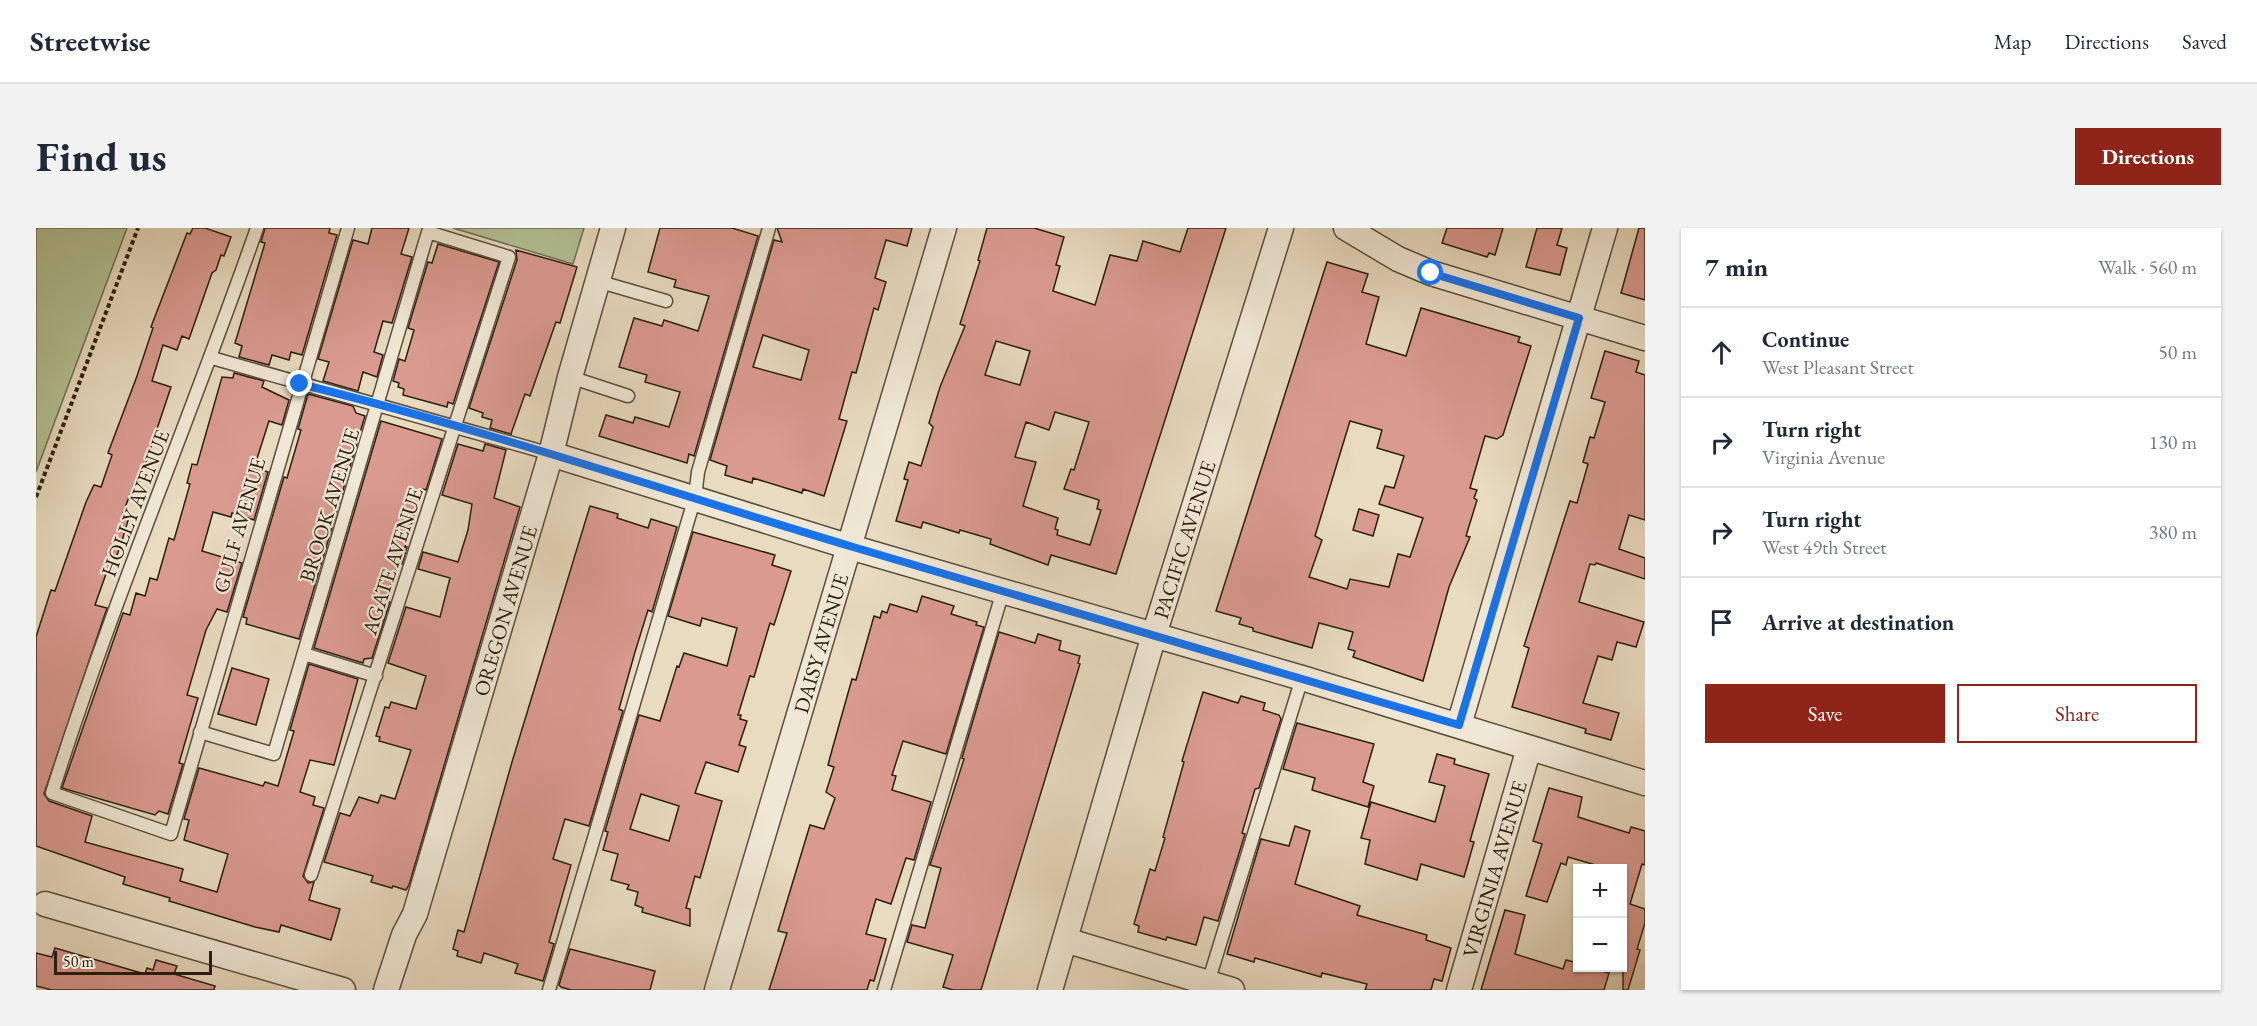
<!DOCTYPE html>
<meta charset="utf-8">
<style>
body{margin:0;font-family:"EB Garamond",serif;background:#f2f2f3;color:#1f2937}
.controls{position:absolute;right:18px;bottom:18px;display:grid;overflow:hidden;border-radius:0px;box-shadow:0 2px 4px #0004}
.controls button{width:54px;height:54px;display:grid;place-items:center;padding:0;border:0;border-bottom:2px solid #e0e1e3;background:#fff;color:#1f2937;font:30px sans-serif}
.scale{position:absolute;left:18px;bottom:15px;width:158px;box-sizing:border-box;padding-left:6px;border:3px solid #2c2011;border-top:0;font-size:16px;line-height:21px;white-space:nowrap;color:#2c2011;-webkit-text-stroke:4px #f0e8d6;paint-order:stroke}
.stop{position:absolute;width:18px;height:18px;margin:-14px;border:4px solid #1a73e8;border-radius:50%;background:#fff}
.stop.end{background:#1a73e8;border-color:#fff;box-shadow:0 2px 6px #0008}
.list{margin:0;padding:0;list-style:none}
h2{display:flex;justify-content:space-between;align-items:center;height:78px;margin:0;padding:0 24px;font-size:26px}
h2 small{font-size:20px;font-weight:400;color:#747a83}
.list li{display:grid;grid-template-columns:39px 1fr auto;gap:18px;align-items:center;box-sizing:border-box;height:90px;padding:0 24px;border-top:2px solid #e0e1e3}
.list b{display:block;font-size:22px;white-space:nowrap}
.list p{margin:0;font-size:20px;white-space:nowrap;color:#747a83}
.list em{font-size:20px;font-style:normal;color:#747a83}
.actions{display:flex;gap:12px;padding:18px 24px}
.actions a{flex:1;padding:14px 0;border:2px solid #8f2418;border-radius:0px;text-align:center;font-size:21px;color:#8f2418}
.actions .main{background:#8f2418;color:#fff}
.icon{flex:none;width:33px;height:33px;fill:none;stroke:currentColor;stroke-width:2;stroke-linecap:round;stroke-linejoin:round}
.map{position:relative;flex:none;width:1609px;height:762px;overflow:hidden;border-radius:0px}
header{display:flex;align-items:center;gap:36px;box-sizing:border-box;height:84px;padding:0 30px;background:#fff;border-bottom:2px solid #e0e1e3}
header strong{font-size:28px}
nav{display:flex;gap:33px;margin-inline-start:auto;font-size:21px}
.intro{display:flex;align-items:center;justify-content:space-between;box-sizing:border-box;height:144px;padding:0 36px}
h1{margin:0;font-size:42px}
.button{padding:15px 27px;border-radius:0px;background:#8f2418;color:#fff;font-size:21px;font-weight:700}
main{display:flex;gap:36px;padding:0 36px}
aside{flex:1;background:#fff;border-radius:0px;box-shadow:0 2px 4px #0004}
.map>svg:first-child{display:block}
</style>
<header>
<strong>Streetwise</strong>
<nav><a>Map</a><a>Directions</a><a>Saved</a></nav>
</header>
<div class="intro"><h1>Find us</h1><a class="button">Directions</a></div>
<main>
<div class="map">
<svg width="1609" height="762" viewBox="0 0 1609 762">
<rect width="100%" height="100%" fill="#e8dbc0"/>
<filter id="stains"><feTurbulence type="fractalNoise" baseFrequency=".00333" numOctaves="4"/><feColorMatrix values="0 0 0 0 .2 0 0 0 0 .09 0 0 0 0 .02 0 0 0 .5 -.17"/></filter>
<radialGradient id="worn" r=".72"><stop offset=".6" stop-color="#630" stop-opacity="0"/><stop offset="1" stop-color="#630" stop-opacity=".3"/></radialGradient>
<path fill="#b2c195" stroke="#6f7053" stroke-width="1.5" d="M 0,0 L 91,0 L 0,244 Z
M 417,0 L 548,0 L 537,36 Z"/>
<path fill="#da9a90" stroke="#2c2011" stroke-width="1.5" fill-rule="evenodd" d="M 157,0 L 169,0 L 195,9 L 188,28 L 185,27 L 180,42 L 176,45 L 153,111 L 146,108 L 141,122 L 127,117 L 116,153 L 135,159 L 103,255 L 99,254 L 86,287 L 93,289 L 86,313 L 75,344 L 71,343 L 59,377 L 71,380 L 8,566 L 13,573 L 56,588 L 49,614 L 147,641 L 144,653 L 181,664 L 192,626 L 148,612 L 153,592 L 148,591 L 163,540 L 227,558 L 229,554 L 242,558 L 258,503 L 254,502 L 273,436 L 322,451 L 298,537 L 274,532 L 264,564 L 279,569 L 277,577 L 288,580 L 267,648 L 272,655 L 278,654 L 273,672 L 304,681 L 295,712 L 245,697 L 243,704 L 219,699 L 133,673 L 134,670 L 87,656 L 89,649 L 0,618 L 0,409 L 15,362 L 19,363 L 50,274 L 58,257 L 65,259 L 76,227 L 72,225 L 101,148 L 117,100 L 115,99 L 151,5 L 154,6 Z
M 229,0 L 294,0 L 293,5 L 301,7 L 266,127 L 255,124 L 253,132 L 236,127 L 233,137 L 203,129 L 206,118 L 199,115 L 229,15 L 225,14 Z
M 336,0 L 373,0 L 365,26 L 376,29 L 356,95 L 347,93 L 338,124 L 347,127 L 341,149 L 327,144 L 322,163 L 287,153 L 293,134 L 282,131 L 317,12 L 332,16 Z
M 624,0 L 696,0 L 722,8 L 658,228 L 653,226 L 651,235 L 563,208 L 570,187 L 597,195 L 599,189 L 633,199 L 644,164 L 609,154 L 611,147 L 583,139 L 598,90 L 626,98 L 628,92 L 662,103 L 673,68 L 638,59 L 640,52 L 612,44 Z
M 741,0 L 876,0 L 871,18 L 850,12 L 839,50 L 850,54 L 842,82 L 838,80 L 820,145 L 816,144 L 803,191 L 811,193 L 788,268 L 767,261 L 766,265 L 717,250 L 716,255 L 689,247 L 691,238 L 674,232 L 738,12 L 746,14 ZM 727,107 L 773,122 L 765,152 L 717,139 Z
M 951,0 L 998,0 L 1028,9 L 1020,37 L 1024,38 L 1017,63 L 1059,77 L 1074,27 L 1101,33 L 1107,13 L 1144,24 L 1152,0 L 1190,0 L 1080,346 L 1015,327 L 1012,337 L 954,316 L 955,311 L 924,302 L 923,305 L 887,294 L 885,300 L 860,293 L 872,252 L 868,251 L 873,234 L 885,238 L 897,199 L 893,195 L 904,159 L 929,98 L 924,96 L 944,33 L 942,32 ZM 960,113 L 994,123 L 984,157 L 949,147 ZM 1019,184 L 1053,194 L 1038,242 L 1035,241 L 1028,261 L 1063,272 L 1061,281 L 1065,282 L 1054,317 L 1021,307 L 1022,302 L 1019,301 L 1022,290 L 987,278 L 1000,234 L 979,229 L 990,194 L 1013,202 Z
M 1411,0 L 1467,0 L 1459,27 L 1453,25 L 1451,29 L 1406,15 Z
M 1501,0 L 1526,0 L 1521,17 L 1531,20 L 1524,47 L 1490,39 Z
M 1603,0 L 1609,0 L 1609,72 L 1585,65 Z
M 402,16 L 463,34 L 417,176 L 412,174 L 411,179 L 367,167 L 368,161 L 362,159 L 363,155 L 357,153 L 363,131 L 369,133 L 378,102 L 372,100 L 392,34 L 396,35 Z
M 480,22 L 541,39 L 524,95 L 520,94 L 494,168 L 489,166 L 475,206 L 454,200 L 456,192 L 446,189 L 447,185 L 433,180 L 481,32 Z
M 1291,34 L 1332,46 L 1326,64 L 1343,69 L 1330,116 L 1370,128 L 1385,80 L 1484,109 L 1482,114 L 1495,118 L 1467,207 L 1461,211 L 1449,208 L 1434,260 L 1441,262 L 1438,270 L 1441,272 L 1430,308 L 1434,309 L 1413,359 L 1387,453 L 1317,429 L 1319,423 L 1312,421 L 1317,404 L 1283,395 L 1276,420 L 1217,403 L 1217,400 L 1203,396 L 1205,390 L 1180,383 ZM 1314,193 L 1346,202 L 1341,220 L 1368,228 L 1358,260 L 1349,258 L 1343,276 L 1387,290 L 1374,329 L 1362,326 L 1353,359 L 1314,351 L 1311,361 L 1273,349 L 1286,312 L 1279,308 Z
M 1569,123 L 1603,133 L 1600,144 L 1609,147 L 1609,292 L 1593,287 L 1583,321 L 1609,330 L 1609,351 L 1560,335 L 1559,337 L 1554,336 L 1543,374 L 1608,394 L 1600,419 L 1581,414 L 1576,432 L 1562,428 L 1547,475 L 1583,485 L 1575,512 L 1549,505 L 1550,501 L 1476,479 L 1493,420 L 1488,418 L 1534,273 L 1541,275 L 1552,236 L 1547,234 L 1554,209 L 1558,210 L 1569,174 L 1555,170 Z
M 198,145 L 228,153 L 226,159 L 253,172 L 246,197 L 233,193 L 218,240 L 232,244 L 218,292 L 196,285 L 195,289 L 177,284 L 166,323 L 206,335 L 191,384 L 181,381 L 170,402 L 151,467 L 162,470 L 143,535 L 147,536 L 132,586 L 123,583 L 119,587 L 26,560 L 87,385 L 94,387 L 100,365 L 109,368 L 114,350 L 121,352 L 133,310 L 138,312 L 154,256 L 151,255 L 156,236 L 161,237 L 186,149 L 197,150 Z
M 272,166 L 317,178 L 320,185 L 329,188 L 263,411 L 210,396 L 211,390 L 207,389 L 248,249 L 251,250 L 265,202 L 262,201 Z
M 345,193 L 406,211 L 390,262 L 387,261 L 383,268 L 369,319 L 371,319 L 366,336 L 362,335 L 350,373 L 354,374 L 336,430 L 328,431 L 327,435 L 278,420 Z
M 422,216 L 447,223 L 449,216 L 470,222 L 458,270 L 484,279 L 373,657 L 370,662 L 357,658 L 356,660 L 335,654 L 337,648 L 288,634 L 304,585 L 314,588 L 323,569 L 342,575 L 345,567 L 359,571 L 375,522 L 343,513 L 344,509 L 340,508 L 349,479 L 353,480 L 355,474 L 380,481 L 390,448 L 352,435 L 370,379 L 404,389 L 414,350 L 382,341 L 387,324 L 422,334 L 432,302 L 436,276 L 406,267 Z
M 554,278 L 582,286 L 581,290 L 612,300 L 615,291 L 641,299 L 616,384 L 612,382 L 599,424 L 583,481 L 587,483 L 553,598 L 529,591 L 517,631 L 535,637 L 513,714 L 518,716 L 507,753 L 479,745 L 482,736 L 448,725 L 445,735 L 421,728 L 422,723 L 417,721 L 422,702 L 428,704 L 476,534 Z
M 1323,281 L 1343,287 L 1337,308 L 1317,302 Z
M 657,304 L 739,327 L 736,337 L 755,343 L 738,397 L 734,395 L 718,449 L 714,448 L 702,487 L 705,487 L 704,491 L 711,493 L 703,517 L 710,519 L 702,544 L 670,534 L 659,565 L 686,573 L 664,650 L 659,648 L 650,680 L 654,681 L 654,698 L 606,684 L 607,680 L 599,677 L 602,664 L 591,661 L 593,657 L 575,652 L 582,626 L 567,622 L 572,604 L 569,603 L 603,487 L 624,493 L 641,438 L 643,439 L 648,425 L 691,438 L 701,400 L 666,390 L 664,398 L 632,388 ZM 605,566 L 643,578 L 633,613 L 594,601 Z
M 886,368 L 918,378 L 915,386 L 941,394 L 940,397 L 948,399 L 910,526 L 867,513 L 856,547 L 860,548 L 856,562 L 895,574 L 878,632 L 870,630 L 855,676 L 840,671 L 830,706 L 850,711 L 838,753 L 834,752 L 831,762 L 733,762 L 751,705 L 742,703 L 774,597 L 788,601 L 799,570 L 790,564 L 798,539 L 792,537 L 796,522 L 816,451 L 820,452 L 838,388 L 844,390 L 846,383 L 851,385 L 854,376 L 881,384 Z
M 963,404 L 999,415 L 1002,406 L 1025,413 L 1023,422 L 1044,428 L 1042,435 L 1044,436 L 945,762 L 917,762 L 907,759 L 917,727 L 871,714 L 876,697 L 889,700 L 905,640 L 894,637 L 928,531 L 926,530 Z
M 196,440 L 233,451 L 220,497 L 182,486 Z
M 1167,464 L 1202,475 L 1205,468 L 1229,475 L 1227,482 L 1243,487 L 1245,491 L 1223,560 L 1219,561 L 1206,605 L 1209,606 L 1182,693 L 1168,689 L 1160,717 L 1131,709 L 1130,712 L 1102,704 L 1103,698 L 1098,696 L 1114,641 L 1119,643 L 1129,610 L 1127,609 L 1148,534 L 1146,533 Z
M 1261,495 L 1338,516 L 1327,554 L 1338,558 L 1332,579 L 1276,562 L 1279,550 L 1247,541 Z
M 1401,526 L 1419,531 L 1418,536 L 1453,546 L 1434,613 L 1438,614 L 1428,649 L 1385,636 L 1381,652 L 1329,636 L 1334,612 L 1325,610 L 1335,574 L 1399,594 L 1409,558 L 1393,554 Z
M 1513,560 L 1546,569 L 1542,589 L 1593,605 L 1595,599 L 1609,603 L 1609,637 L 1606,636 L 1594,676 L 1609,681 L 1609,695 L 1601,721 L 1604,722 L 1592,762 L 1587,762 L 1587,640 L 1570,640 L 1532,629 L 1530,637 L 1525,635 L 1511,674 L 1490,668 L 1506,616 L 1497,613 Z
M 1259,598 L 1274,603 L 1259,656 L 1324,678 L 1321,687 L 1391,707 L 1390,712 L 1415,720 L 1406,753 L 1398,751 L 1395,762 L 1329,762 L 1331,756 L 1286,745 L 1285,749 L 1219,730 L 1218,734 L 1191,726 L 1225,611 L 1253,618 Z
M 1469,682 L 1489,687 L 1479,726 L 1527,741 L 1530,732 L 1542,735 L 1542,740 L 1555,740 L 1573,745 L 1568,762 L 1445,762 Z
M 19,720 L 109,746 L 111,740 L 117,742 L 120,732 L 141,738 L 138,746 L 179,758 L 178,762 L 16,762 L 0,758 L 0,725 L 16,729 Z
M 534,721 L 619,743 L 614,762 L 535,762 L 525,759 L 523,757 Z"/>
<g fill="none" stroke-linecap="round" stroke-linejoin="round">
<defs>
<path id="lane" d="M 221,0 C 155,189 76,374 16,565 L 135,606 L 312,0
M 561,53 L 630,73
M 176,130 L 515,226
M 534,149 L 592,168
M 268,426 L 340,448
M 164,504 L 238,526 L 392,4 L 473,29 L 275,647
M 1171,758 L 1266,450
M 513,762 L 659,269 L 662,244 L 733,0
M 848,762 L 967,363"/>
<g id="street">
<path d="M 1310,0 L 1362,31 L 1395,45 L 1609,110"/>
<path d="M 515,226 L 814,319 L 1266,450 L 1609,555"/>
<path d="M 1423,497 L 1569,0"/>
<path d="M 9,676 L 307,762"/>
<path d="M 1029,712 L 1196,762"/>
<path id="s1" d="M 350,762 L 368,707 L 379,686 L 515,226 L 534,149 L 577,0"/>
<path id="s2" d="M 681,762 L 908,0"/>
<path id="s3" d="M 1014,762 L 1118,407 L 1245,0"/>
<path id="s4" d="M 1423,762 L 1493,520"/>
</g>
</defs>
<use href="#lane" stroke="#5b4f3d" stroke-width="15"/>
<use href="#street" stroke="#5b4f3d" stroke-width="27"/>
<path stroke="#2c2011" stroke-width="4" stroke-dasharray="4.5 3" stroke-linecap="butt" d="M 0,269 L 102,0"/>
<use href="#lane" stroke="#f0e8d6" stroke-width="12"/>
<use href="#street" stroke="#f0e8d6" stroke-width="24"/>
</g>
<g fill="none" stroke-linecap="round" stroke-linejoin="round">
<path stroke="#1a73e8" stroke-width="8" d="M 264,156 C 451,202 633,264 817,319 C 1019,380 1221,437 1423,497 L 1543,90 L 1395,45"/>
</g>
<g text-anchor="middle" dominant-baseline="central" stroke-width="4.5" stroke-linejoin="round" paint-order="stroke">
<g font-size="21" fill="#2c2011" stroke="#f0e8d6">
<text transform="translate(99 275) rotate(-69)">HOLLY AVENUE</text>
<text transform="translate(293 277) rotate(-73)">BROOK AVENUE</text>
<text transform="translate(203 297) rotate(-74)">GULF AVENUE</text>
<text stroke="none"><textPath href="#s3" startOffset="470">PACIFIC AVENUE</textPath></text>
<text transform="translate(356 333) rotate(-72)">AGATE AVENUE</text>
<text stroke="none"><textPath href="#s1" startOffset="398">OREGON AVENUE</textPath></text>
<text stroke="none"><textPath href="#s2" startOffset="362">DAISY AVENUE</textPath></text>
<text stroke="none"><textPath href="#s4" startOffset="126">VIRGINIA AVENUE</textPath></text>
</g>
</g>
<rect width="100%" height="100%" filter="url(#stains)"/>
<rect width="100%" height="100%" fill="url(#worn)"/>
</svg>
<div class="controls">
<button>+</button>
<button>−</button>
</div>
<div class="scale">50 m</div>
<div class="stop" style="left:1395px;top:45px"></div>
<div class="stop end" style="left:264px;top:156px"></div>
</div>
<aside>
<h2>7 min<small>Walk · 560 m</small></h2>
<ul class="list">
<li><svg class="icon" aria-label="ahead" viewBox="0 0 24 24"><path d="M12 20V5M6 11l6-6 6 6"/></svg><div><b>Continue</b><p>West Pleasant Street</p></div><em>50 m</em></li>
<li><svg class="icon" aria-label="right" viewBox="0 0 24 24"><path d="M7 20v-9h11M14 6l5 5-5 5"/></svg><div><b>Turn right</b><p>Virginia Avenue</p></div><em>130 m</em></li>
<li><svg class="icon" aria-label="right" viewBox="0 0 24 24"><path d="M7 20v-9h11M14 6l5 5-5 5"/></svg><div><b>Turn right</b><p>West 49th Street</p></div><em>380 m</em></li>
<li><svg class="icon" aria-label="arrive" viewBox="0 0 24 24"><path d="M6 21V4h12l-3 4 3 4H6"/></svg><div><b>Arrive at destination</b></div></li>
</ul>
<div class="actions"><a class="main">Save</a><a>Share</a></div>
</aside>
</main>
